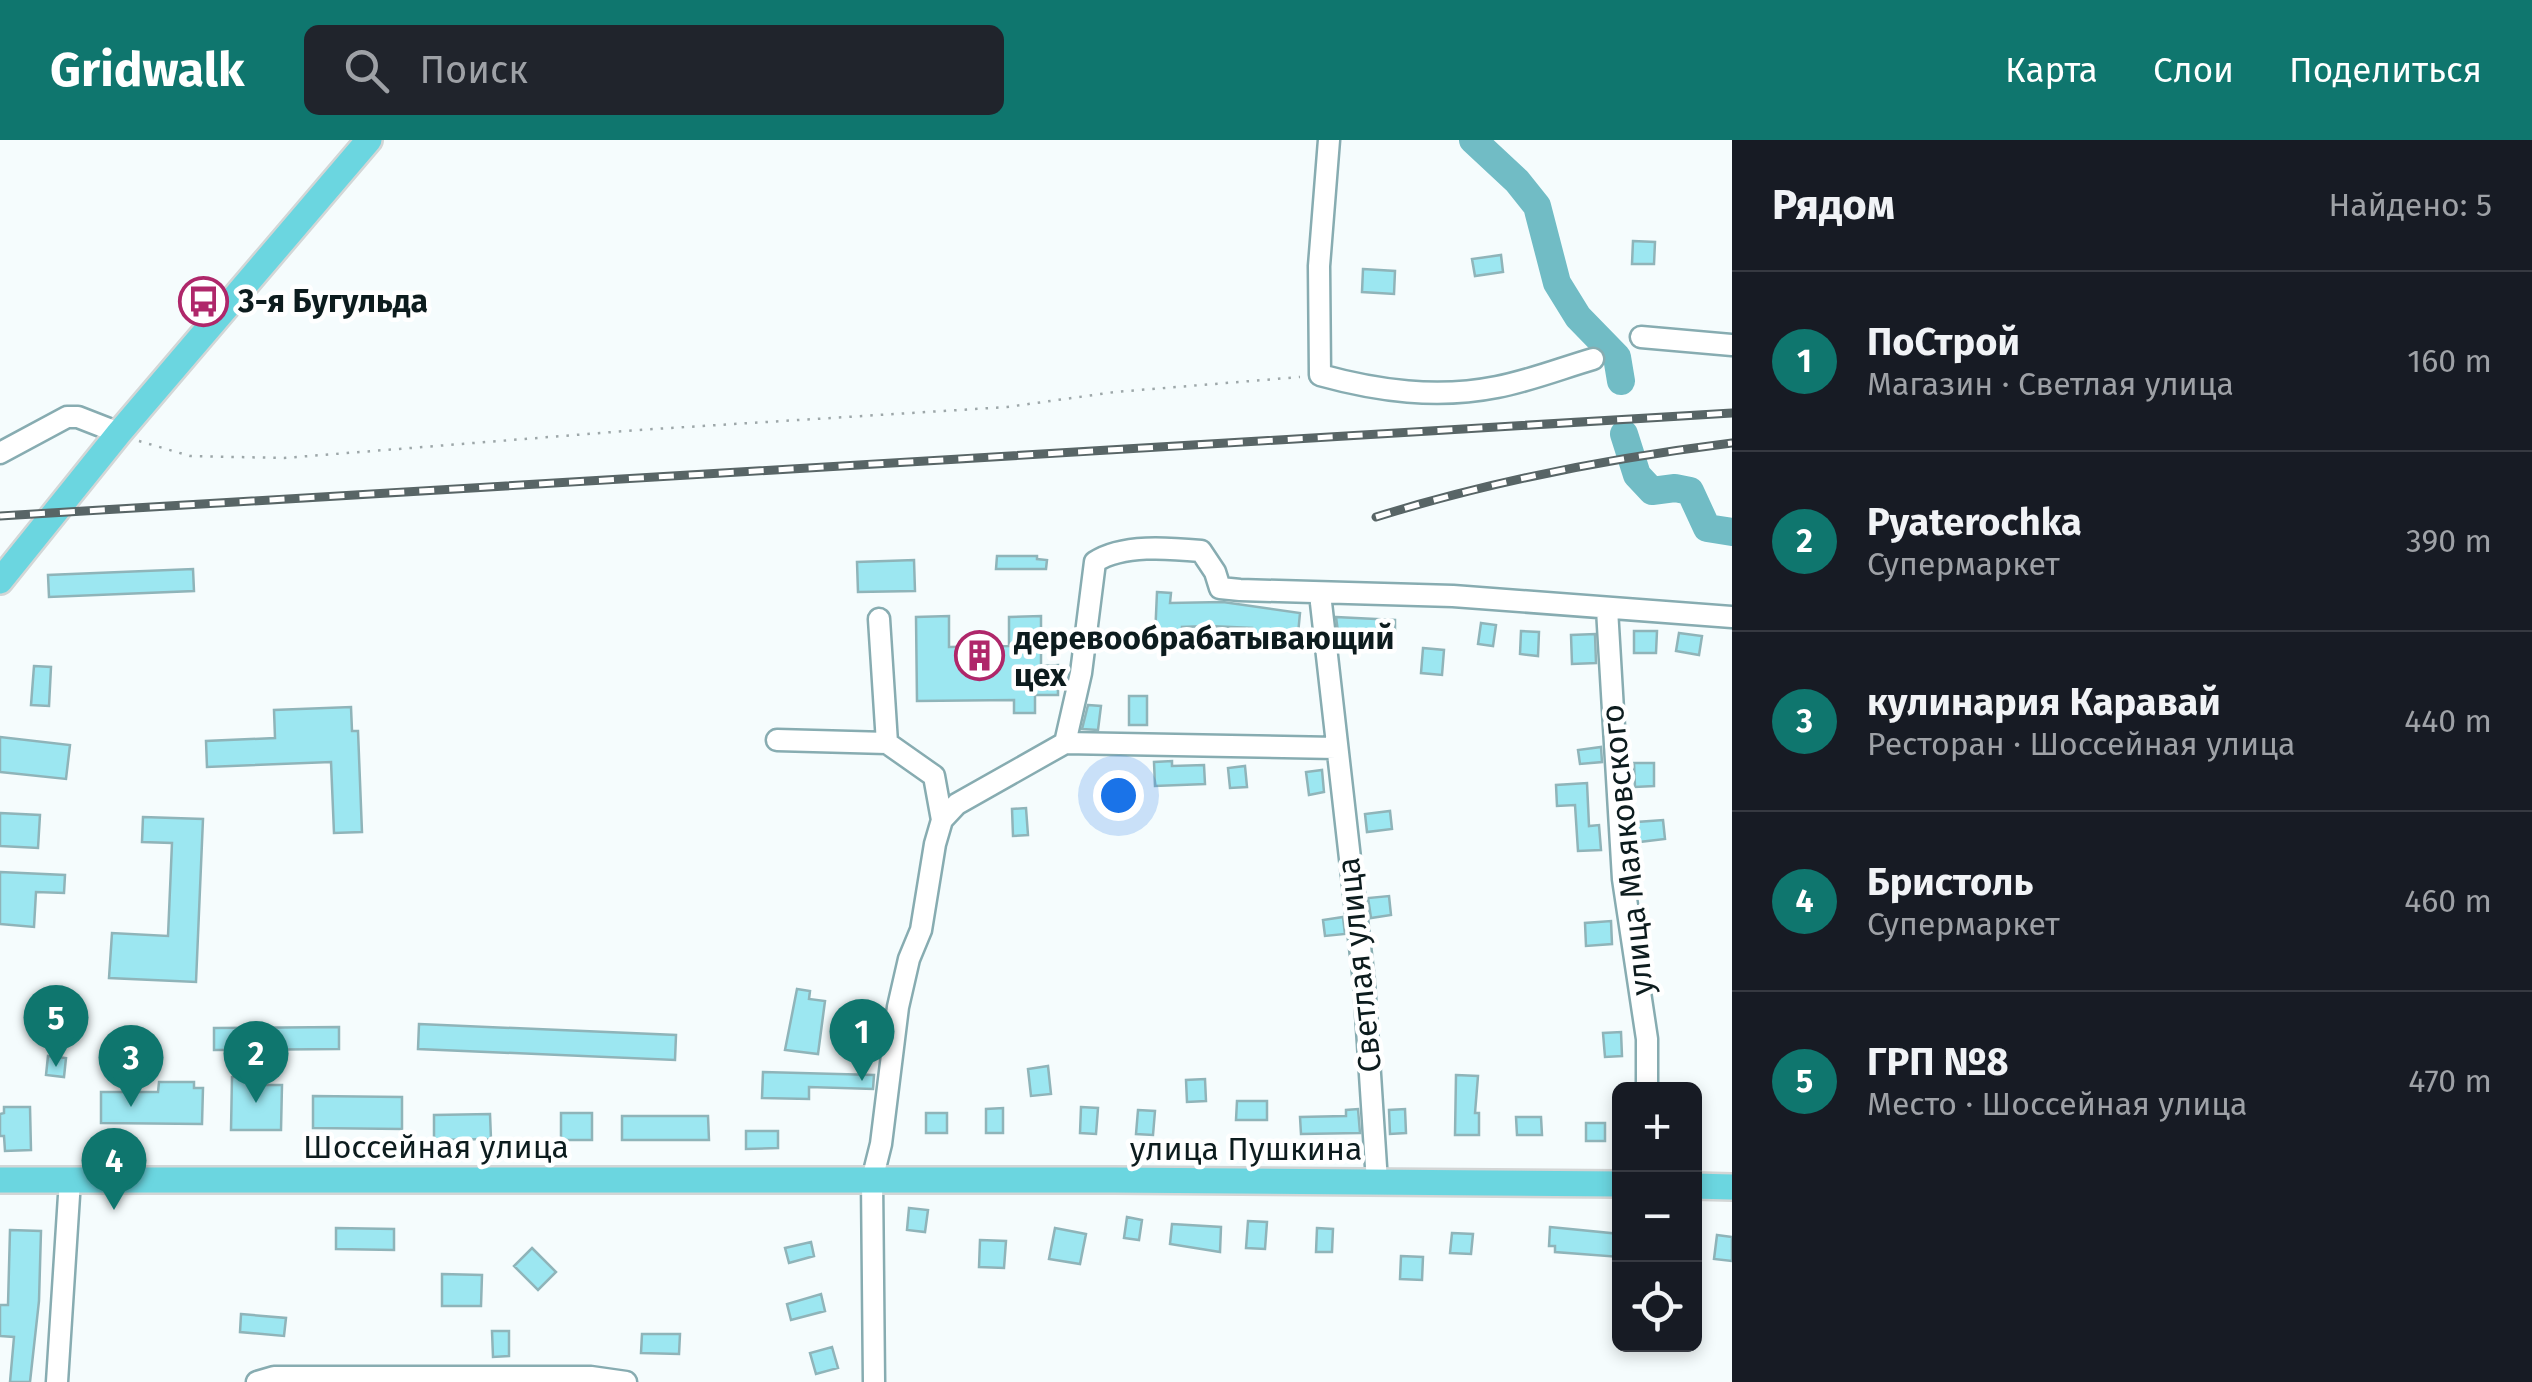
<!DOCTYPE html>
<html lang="ru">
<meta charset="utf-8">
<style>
body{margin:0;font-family:"Fira Sans",sans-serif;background:#20242c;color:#f1f3f6}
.controls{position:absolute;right:30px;bottom:30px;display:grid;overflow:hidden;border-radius:15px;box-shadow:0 5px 15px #0003}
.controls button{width:90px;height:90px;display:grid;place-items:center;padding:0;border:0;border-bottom:2px solid #363941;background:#171b24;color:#f1f3f6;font:50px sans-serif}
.you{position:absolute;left:1118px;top:655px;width:35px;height:35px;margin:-25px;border:8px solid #fff;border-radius:50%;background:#1a73e8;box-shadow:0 0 0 15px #1a73e833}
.badge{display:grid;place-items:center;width:65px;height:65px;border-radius:50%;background:#0f766e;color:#fff;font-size:32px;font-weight:700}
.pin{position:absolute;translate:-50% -82px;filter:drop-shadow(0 2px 5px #0008)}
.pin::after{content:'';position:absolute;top:52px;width:35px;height:30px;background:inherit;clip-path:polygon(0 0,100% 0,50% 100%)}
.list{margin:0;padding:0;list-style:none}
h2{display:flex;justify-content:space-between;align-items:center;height:130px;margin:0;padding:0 40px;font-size:42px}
h2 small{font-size:32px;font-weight:400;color:#9ea1a6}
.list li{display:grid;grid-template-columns:65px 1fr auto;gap:30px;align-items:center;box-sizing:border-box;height:180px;padding:0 40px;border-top:2px solid #363941}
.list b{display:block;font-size:38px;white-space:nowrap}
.list p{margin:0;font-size:32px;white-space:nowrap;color:#9ea1a6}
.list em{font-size:32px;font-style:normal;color:#9ea1a6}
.icon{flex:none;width:55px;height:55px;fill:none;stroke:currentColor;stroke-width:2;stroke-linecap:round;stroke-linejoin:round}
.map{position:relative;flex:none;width:1732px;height:1242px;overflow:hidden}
header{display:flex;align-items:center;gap:60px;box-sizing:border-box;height:140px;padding:0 50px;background:#0f766e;color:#fff}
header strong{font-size:48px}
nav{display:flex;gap:55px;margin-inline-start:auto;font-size:35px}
.search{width:700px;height:90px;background:#20242c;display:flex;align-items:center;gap:25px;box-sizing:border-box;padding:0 35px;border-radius:15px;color:#9ea1a6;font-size:38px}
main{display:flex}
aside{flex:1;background:#171b24}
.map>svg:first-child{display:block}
</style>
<header>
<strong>Gridwalk</strong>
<div class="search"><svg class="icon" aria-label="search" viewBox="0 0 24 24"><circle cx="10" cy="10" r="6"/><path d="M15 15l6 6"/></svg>Поиск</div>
<nav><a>Карта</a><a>Слои</a><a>Поделиться</a></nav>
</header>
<main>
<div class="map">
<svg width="1732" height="1242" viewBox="0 0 1732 1242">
<rect width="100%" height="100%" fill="#f5fcfd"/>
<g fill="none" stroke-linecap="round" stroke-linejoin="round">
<path stroke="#71bcc5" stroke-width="28" d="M 1473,0 L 1517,41 L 1537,66 L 1557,143 L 1578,177 L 1617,217 L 1621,241
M 1624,294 L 1637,335 L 1652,351 L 1675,348 L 1690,351 L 1707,388 L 1732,392"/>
</g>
<path fill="#9ce7f1" stroke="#8fb4b9" stroke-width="2.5" d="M 1633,101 L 1655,102 L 1654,124 L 1632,124 Z
M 1501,115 L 1503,132 L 1475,136 L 1472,119 Z
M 1363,129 L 1395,131 L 1394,154 L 1362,152 Z
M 997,416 L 1037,416 L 1037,419 L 1047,420 L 1046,429 L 996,429 Z
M 914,420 L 915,451 L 858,452 L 857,422 Z
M 193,429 L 194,451 L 49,457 L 48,435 Z
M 1157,452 L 1171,453 L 1170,463 L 1223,462 L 1300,473 L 1298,494 L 1273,492 L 1273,497 L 1251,495 L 1252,488 L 1209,486 L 1182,487 L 1182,499 L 1155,497 Z
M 949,476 L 949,507 L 1009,506 L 1009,477 L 1041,476 L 1041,526 L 1058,525 L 1058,555 L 1035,555 L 1035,573 L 1014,573 L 1014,560 L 917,561 L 916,477 Z
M 1336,477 L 1395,480 L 1395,507 L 1375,507 L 1375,499 L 1339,500 Z
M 1481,483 L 1496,485 L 1493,506 L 1478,504 Z
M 1521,491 L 1539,492 L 1538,516 L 1520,514 Z
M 1634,491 L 1657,491 L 1656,513 L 1634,513 Z
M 1679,493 L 1702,496 L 1699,515 L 1676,511 Z
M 1595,494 L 1596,523 L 1572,524 L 1571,495 Z
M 1423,508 L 1444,510 L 1442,535 L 1421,533 Z
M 34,526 L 51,527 L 49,566 L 31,565 Z
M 1129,556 L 1147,556 L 1147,585 L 1129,585 Z
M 1088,565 L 1101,566 L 1098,590 L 1082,589 Z
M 351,567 L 352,591 L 358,591 L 362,692 L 334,693 L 331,622 L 207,627 L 206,601 L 275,598 L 274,570 Z
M 0,597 L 70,605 L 66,639 L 0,632 Z
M 1601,607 L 1602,622 L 1580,624 L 1578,610 Z
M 1172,621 L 1172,626 L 1204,625 L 1205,644 L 1155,646 L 1154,622 Z
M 1634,623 L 1654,623 L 1654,646 L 1635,647 Z
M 1245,626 L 1247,647 L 1230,648 L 1228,628 Z
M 1322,630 L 1324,652 L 1309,655 L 1306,632 Z
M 1587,643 L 1589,686 L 1599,685 L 1601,710 L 1578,711 L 1575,665 L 1557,666 L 1556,645 Z
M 1026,668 L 1028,695 L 1013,696 L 1012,669 Z
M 1390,671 L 1392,689 L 1367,692 L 1365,674 Z
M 0,673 L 40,675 L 38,708 L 0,706 Z
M 143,677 L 203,679 L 196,842 L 109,838 L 112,793 L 168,796 L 172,703 L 142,702 Z
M 1663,680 L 1665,699 L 1639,702 L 1637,682 Z
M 0,732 L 65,735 L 64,753 L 36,752 L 34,787 L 0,784 Z
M 1389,756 L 1391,775 L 1371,778 L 1368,758 Z
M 1343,777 L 1345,794 L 1325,796 L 1323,780 Z
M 1611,781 L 1612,804 L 1586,806 L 1585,783 Z
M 797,849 L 810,851 L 809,859 L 825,861 L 818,914 L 785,910 Z
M 419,884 L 676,895 L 675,920 L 418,909 Z
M 339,887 L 339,909 L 214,910 L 214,888 Z
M 1621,892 L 1622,916 L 1605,917 L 1603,893 Z
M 48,916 L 66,918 L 64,937 L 46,935 Z
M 1048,926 L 1051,954 L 1031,956 L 1028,929 Z
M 763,932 L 874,935 L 873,949 L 809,947 L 809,959 L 762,958 Z
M 1456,935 L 1478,936 L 1475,973 L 1479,973 L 1479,995 L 1455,995 Z
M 232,937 L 258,937 L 258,945 L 282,945 L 281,990 L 231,990 Z
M 1205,939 L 1206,961 L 1187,962 L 1186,940 Z
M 159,942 L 194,942 L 194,948 L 203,948 L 202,984 L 101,983 L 101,952 L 158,952 Z
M 313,956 L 402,957 L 402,989 L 313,988 Z
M 1237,961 L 1267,961 L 1267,980 L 1236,980 Z
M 4,967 L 30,967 L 31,1010 L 5,1011 L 4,996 L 0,996 L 0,974 L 4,973 Z
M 1081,967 L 1098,968 L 1096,994 L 1080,993 Z
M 1003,968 L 1003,993 L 986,993 L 986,969 Z
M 1358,969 L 1360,993 L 1301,994 L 1300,977 L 1346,976 L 1346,970 Z
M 1405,969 L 1406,993 L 1390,994 L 1389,970 Z
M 1138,970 L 1155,971 L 1153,995 L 1136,994 Z
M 561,973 L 592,973 L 592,1000 L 561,1000 Z
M 926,973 L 947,973 L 947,993 L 926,993 Z
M 490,974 L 491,999 L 434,1000 L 434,975 Z
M 622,976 L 708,976 L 709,1000 L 622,1000 Z
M 1516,977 L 1541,977 L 1542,995 L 1517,995 Z
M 1586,983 L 1605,983 L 1605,1001 L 1586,1001 Z
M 746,991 L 778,991 L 778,1008 L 746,1009 Z
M 909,1068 L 928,1070 L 925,1092 L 907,1090 Z
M 1127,1077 L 1142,1080 L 1139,1100 L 1124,1098 Z
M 1248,1081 L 1267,1082 L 1265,1109 L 1246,1108 Z
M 1172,1084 L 1221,1087 L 1220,1112 L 1170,1104 Z
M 1550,1087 L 1620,1094 L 1620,1117 L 1555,1112 L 1555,1106 L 1549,1106 Z
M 336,1088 L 394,1089 L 394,1110 L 336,1109 Z
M 1055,1088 L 1086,1094 L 1080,1124 L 1049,1119 Z
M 1317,1088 L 1333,1089 L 1332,1112 L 1316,1112 Z
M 10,1090 L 41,1091 L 39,1161 L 30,1242 L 10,1242 L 14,1197 L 0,1196 L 0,1165 L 8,1165 Z
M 1452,1093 L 1473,1094 L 1471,1114 L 1450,1113 Z
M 1717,1095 L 1732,1097 L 1732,1121 L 1714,1119 Z
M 980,1100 L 1006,1101 L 1004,1128 L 979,1127 Z
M 811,1102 L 814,1116 L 789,1123 L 785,1108 Z
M 532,1108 L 556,1132 L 538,1150 L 514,1126 Z
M 1401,1116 L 1423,1117 L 1422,1140 L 1400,1139 Z
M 442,1134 L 482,1135 L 481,1166 L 442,1166 Z
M 821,1154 L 825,1171 L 791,1180 L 787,1164 Z
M 241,1174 L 286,1178 L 284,1196 L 240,1192 Z
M 492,1191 L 509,1191 L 509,1216 L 493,1217 Z
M 642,1194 L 680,1194 L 679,1214 L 641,1213 Z
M 832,1207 L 838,1228 L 816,1234 L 810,1213 Z"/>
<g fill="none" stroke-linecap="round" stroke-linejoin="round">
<defs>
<path id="minor" d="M 1329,0 L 1319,126 L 1320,235 C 1378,251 1437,259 1497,247 C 1529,241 1562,228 1593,219
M 1641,197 L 1732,205
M 0,313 L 67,277 L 78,277 L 119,293
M 1320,454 L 1364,842 L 1377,1042
M 1607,469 L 1623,739 L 1647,899 L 1647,949
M 879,479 L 887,603 L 934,636 L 942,680
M 777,600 L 887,603
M 1065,603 L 1081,533 L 1095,422 C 1122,404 1169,408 1201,411 L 1215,432 L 1220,448 L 1240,450 L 1453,456 L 1732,477
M 57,1242 L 70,1040
M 257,1242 L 274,1237 L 591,1237 L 626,1242
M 874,1242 L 872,1040 L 881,1004 L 898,867 L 909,819 L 921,790 L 935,704 L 942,680 L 957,664 L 1065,603 L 1336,608"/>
<path id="major" d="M 0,441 L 119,293 L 369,0
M 0,1040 L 1114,1040 L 1620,1044
M 1694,1046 L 1732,1047"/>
</defs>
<use href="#minor" stroke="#87acb1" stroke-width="25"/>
<use href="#major" stroke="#d3d6d6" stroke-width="30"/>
<path stroke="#9da7a9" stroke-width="2.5" stroke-dasharray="2.5 8" stroke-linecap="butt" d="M 139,301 L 190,316 L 284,318 L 638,290 L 1007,267 L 1115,252 L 1300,237"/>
<use href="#minor" stroke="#fff" stroke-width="20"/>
<use href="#major" stroke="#6bd6e0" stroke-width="25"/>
<defs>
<path id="rail" d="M 0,376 L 1732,273
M 1376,377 C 1492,341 1611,318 1732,303"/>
</defs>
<use href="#rail" stroke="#586566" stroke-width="9"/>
<use href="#rail" stroke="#fff" stroke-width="5" stroke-dasharray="15" stroke-linecap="butt"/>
</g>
<defs>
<symbol id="bus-ring" viewBox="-11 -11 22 22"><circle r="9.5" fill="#fff" stroke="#af276a" stroke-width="1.5"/><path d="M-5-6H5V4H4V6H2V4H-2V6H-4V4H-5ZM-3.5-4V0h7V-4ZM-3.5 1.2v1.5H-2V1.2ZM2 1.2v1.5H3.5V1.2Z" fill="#af276a"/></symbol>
<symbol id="building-ring" viewBox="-11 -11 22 22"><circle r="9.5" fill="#fff" stroke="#af276a" stroke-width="1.5"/><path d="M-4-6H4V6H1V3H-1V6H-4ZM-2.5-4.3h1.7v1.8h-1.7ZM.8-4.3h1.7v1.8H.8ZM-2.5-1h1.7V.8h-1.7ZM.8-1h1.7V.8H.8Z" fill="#af276a"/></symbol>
</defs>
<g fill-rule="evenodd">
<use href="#bus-ring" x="176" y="134" width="55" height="55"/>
<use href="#building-ring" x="952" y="488" width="55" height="55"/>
</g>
<g text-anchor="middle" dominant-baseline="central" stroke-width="9" stroke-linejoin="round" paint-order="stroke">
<g font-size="32" font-weight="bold" fill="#0d1c1e" stroke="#fff" text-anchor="start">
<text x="238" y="161">3-я Бугульда</text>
<text x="1014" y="498">деревообрабатывающий<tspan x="1014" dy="37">цех</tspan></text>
</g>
<g font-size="32" fill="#0d1c1e" stroke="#fff">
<text transform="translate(1627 710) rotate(-96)">улица Маяковского</text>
<text transform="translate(1359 825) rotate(-96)">Светлая улица</text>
<text x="436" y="1007">Шоссейная улица</text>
<text x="1246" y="1009">улица Пушкина</text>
</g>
</g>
</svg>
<div class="controls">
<button>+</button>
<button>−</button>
<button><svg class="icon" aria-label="locate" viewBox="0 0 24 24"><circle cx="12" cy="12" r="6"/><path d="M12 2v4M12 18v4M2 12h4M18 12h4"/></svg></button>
</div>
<div class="you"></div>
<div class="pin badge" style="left:862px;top:941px">1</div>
<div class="pin badge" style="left:256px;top:963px">2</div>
<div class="pin badge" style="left:131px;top:967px">3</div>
<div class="pin badge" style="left:114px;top:1070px">4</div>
<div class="pin badge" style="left:56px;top:927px">5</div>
</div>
<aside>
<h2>Рядом<small>Найдено: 5</small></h2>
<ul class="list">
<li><span class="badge">1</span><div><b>ПоСтрой</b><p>Магазин · Светлая улица</p></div><em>160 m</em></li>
<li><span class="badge">2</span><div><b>Pyaterochka</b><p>Супермаркет</p></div><em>390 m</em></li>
<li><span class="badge">3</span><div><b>кулинария Каравай</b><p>Ресторан · Шоссейная улица</p></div><em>440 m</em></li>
<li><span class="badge">4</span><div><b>Бристоль</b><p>Супермаркет</p></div><em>460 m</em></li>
<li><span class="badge">5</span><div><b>ГРП №8</b><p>Место · Шоссейная улица</p></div><em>470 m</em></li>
</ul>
</aside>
</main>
